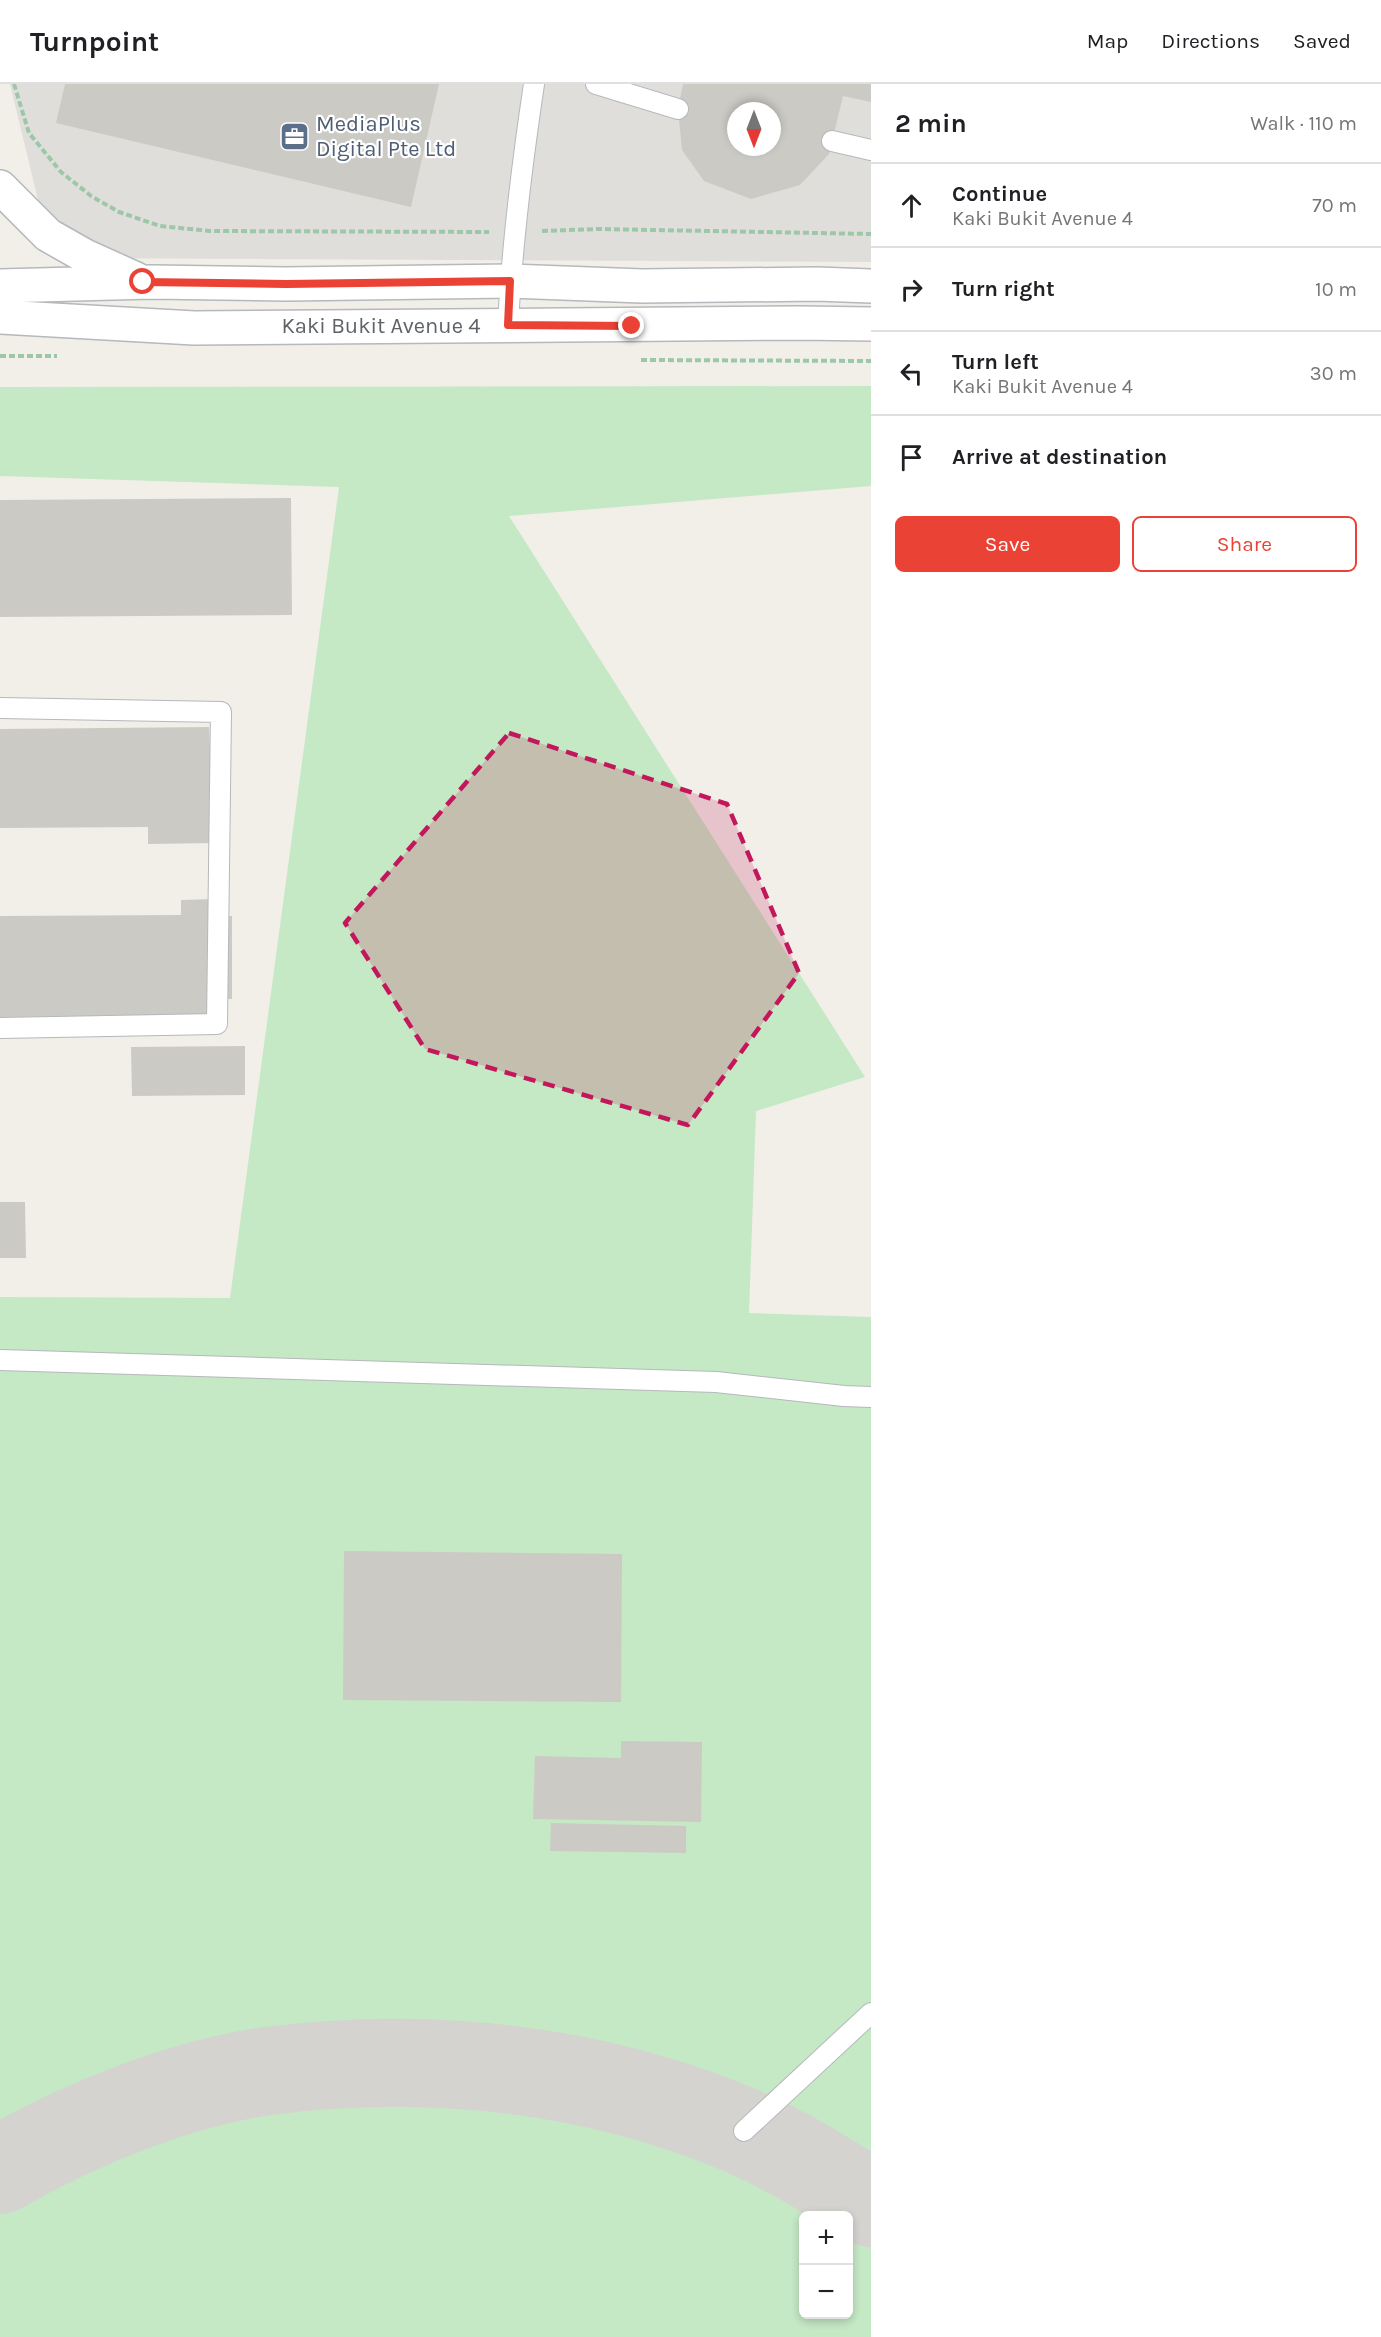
<!DOCTYPE html>
<meta charset="utf-8">
<style>
body{margin:0;font-family:Karla,sans-serif;background:#f6f6f6;color:#202124}
.controls{position:absolute;right:18px;bottom:18px;display:grid;overflow:hidden;border-radius:9px;box-shadow:0 3px 9px #0003}
.controls button{width:54px;height:54px;display:grid;place-items:center;padding:0;border:0;border-bottom:2px solid #e0e0e0;background:#fff;color:#202124;font:30px sans-serif}
.compass{position:absolute;left:727px;top:18px;width:54px;height:54px;border-radius:50%;background:#fff;box-shadow:0 3px 9px #0003;rotate:180deg}
.stop{position:absolute;width:18px;height:18px;margin:-14px;border:4px solid #ea4335;border-radius:50%;background:#fff}
.stop.end{background:#ea4335;border-color:#fff;box-shadow:0 2px 6px #0008}
.list{margin:0;padding:0;list-style:none}
h2{display:flex;justify-content:space-between;align-items:center;height:78px;margin:0;padding:0 24px;font-size:26px}
h2 small{font-size:20px;font-weight:400;color:#757577}
.list li{display:grid;grid-template-columns:39px 1fr auto;gap:18px;align-items:center;box-sizing:border-box;height:84px;padding:0 24px;border-top:2px solid #e0e0e0}
.list b{display:block;font-size:22px;white-space:nowrap}
.list p{margin:0;font-size:20px;white-space:nowrap;color:#757577}
.list em{font-size:20px;font-style:normal;color:#757577}
.actions{display:flex;gap:12px;padding:18px 24px}
.actions a{flex:1;padding:14px 0;border:2px solid #ea4335;border-radius:9px;text-align:center;font-size:21px;color:#ea4335}
.actions .main{background:#ea4335;color:#fff}
.icon{flex:none;width:33px;height:33px;fill:none;stroke:currentColor;stroke-width:2;stroke-linecap:round;stroke-linejoin:round}
.map{position:relative;flex:none;width:871px;height:2253px;overflow:hidden}
header{display:flex;align-items:center;gap:36px;box-sizing:border-box;height:84px;padding:0 30px;background:#fff;border-bottom:2px solid #e0e0e0}
header strong{font-size:28px}
nav{display:flex;gap:33px;margin-inline-start:auto;font-size:21px}
main{display:flex}
aside{flex:1;background:#fff}
.map>svg:first-child{display:block}
</style>
<header>
<strong>Turnpoint</strong>
<nav><a>Map</a><a>Directions</a><a>Saved</a></nav>
</header>
<main>
<div class="map">
<svg width="871" height="2253" viewBox="0 0 871 2253">
<rect width="100%" height="100%" fill="#f1efe8"/>
<path fill="#e0deda" fill-rule="evenodd" d="M 10,0 L 871,0 L 871,178 L 52,174 ZM 736,27 L 772,27 L 772,63 L 736,63 Z"/>
<path fill="#c5e8c5" fill-rule="evenodd" d="M 871,302 L 871,402 L 509,432 L 865,993 L 756,1027 L 749,1229 L 871,1233 L 871,2253 L 0,2253 L 0,1213 L 230,1214 L 339,403 L 0,392 L 0,303 ZM 804,2132 L 848,2132 L 848,2230 L 804,2230 Z"/>
<g fill="none" stroke-linecap="round" stroke-linejoin="round">
<path stroke="#d4d3d0" stroke-width="88" d="M 0,2086 C 79,2040 185,1997 276,1986 C 433,1967 596,1985 742,2047 C 787,2066 830,2094 871,2119"/>
</g>
<path fill="#cccac5" fill-rule="evenodd" d="M 65,0 L 439,0 L 411,123 L 56,39 Z
M 683,0 L 871,0 L 871,18 L 843,12 L 829,70 L 800,101 L 751,115 L 704,97 L 682,66 L 678,25 ZM 736,27 L 772,27 L 772,63 L 736,63 Z
M 291,414 L 292,531 L 0,533 L 0,416 Z
M 209,643 L 210,666 L 228,666 L 217,759 L 148,760 L 148,743 L 0,744 L 0,645 Z
M 216,815 L 216,832 L 232,832 L 232,915 L 211,915 L 211,932 L 0,933 L 0,832 L 181,831 L 181,816 Z
M 245,962 L 245,1011 L 132,1012 L 131,963 Z
M 0,1118 L 25,1118 L 26,1174 L 0,1174 Z
M 344,1467 L 622,1470 L 621,1618 L 343,1616 Z
M 621,1657 L 702,1658 L 701,1738 L 533,1735 L 535,1672 L 621,1674 Z
M 551,1739 L 686,1742 L 686,1769 L 550,1767 Z"/>
<g fill="none" stroke-linecap="round" stroke-linejoin="round">
<defs>
<path id="lane" d="M 596,0 L 678,25
M 832,57 L 871,66
M 508,241 C 512,160 522,80 534,0
M 0,624 L 221,628 L 217,940 L 0,944
M 0,1276 L 716,1298 L 844,1312 L 871,1313
M 744,2047 L 871,1929"/>
<path id="street" d="M 0,103 L 48,151 L 85,172 L 136,195
M 0,202 L 151,198 L 286,200 L 510,197 L 642,202 L 817,200 L 871,202
M 0,233 L 194,244 L 799,239 L 871,240"/>
</defs>
<use href="#lane" stroke="#b5b8bc" stroke-width="22"/>
<use href="#street" stroke="#b5b8bc" stroke-width="36"/>
<path stroke="#9cc7a9" stroke-width="4" stroke-dasharray="6 3" stroke-linecap="butt" d="M 14,0 L 29,49 L 61,88 L 91,112 L 119,128 L 160,142 L 210,147 L 489,148
M 542,147 L 599,145 L 871,150
M 0,272 L 57,272
M 641,276 L 871,277"/>
<use href="#lane" stroke="#fff" stroke-width="20"/>
<use href="#street" stroke="#fff" stroke-width="33"/>
</g>
<g fill="none" stroke-linecap="round" stroke-linejoin="round">
<path stroke="#ea4335" stroke-width="8" d="M 143,198 L 286,200 L 510,197 L 508,241 L 632,242"/>
</g>
<path fill="#c2185b" fill-opacity="0.2" stroke="#c2185b" stroke-width="4.5" stroke-dasharray="12 8" stroke-linejoin="round" d="M 509,649 L 727,720 L 799,889 L 688,1041 L 425,965 L 345,839 Z"/>
<defs>
<symbol id="office-square" viewBox="-11 -11 22 22"><rect x="-9" y="-9" width="18" height="18" rx="4" fill="#5c6f8a" stroke="#fff"/><path d="M-6-3h4V-5.5h4V-3h4V5H-6ZM-1-4.5V-3h2v-1.5ZM-6 0V1H6V0Z" fill="#fff"/></symbol>
</defs>
<g fill-rule="evenodd">
<use href="#office-square" x="278" y="36" width="33" height="33"/>
</g>
<g text-anchor="middle" dominant-baseline="central" stroke-width="4.5" stroke-linejoin="round" paint-order="stroke">
<g font-size="22" fill="#4e5e75" stroke="#fff" text-anchor="start">
<text x="316" y="40">MediaPlus<tspan x="316" dy="25">Digital Pte Ltd</tspan></text>
</g>
<g font-size="22" fill="#5f6368" stroke="#fff">
<text x="381" y="242">Kaki Bukit Avenue 4</text>
</g>
</g>
</svg>
<div class="controls">
<button>+</button>
<button>−</button>
</div>
<svg class="compass" viewBox="-18 -18 36 36"><path d="M0-13l5 13h-10z" fill="#e53935"/><path d="M0 13l5-13h-10z" fill="#757577"/></svg>
<div class="stop" style="left:143px;top:198px"></div>
<div class="stop end" style="left:632px;top:242px"></div>
</div>
<aside>
<h2>2 min<small>Walk · 110 m</small></h2>
<ul class="list">
<li><svg class="icon" aria-label="ahead" viewBox="0 0 24 24"><path d="M12 20V5M6 11l6-6 6 6"/></svg><div><b>Continue</b><p>Kaki Bukit Avenue 4</p></div><em>70 m</em></li>
<li><svg class="icon" aria-label="right" viewBox="0 0 24 24"><path d="M7 20v-9h11M14 6l5 5-5 5"/></svg><div><b>Turn right</b></div><em>10 m</em></li>
<li><svg class="icon" aria-label="left" viewBox="0 0 24 24"><path d="M17 20v-9H6M10 6l-5 5 5 5"/></svg><div><b>Turn left</b><p>Kaki Bukit Avenue 4</p></div><em>30 m</em></li>
<li><svg class="icon" aria-label="arrive" viewBox="0 0 24 24"><path d="M6 21V4h12l-3 4 3 4H6"/></svg><div><b>Arrive at destination</b></div></li>
</ul>
<div class="actions"><a class="main">Save</a><a>Share</a></div>
</aside>
</main>
